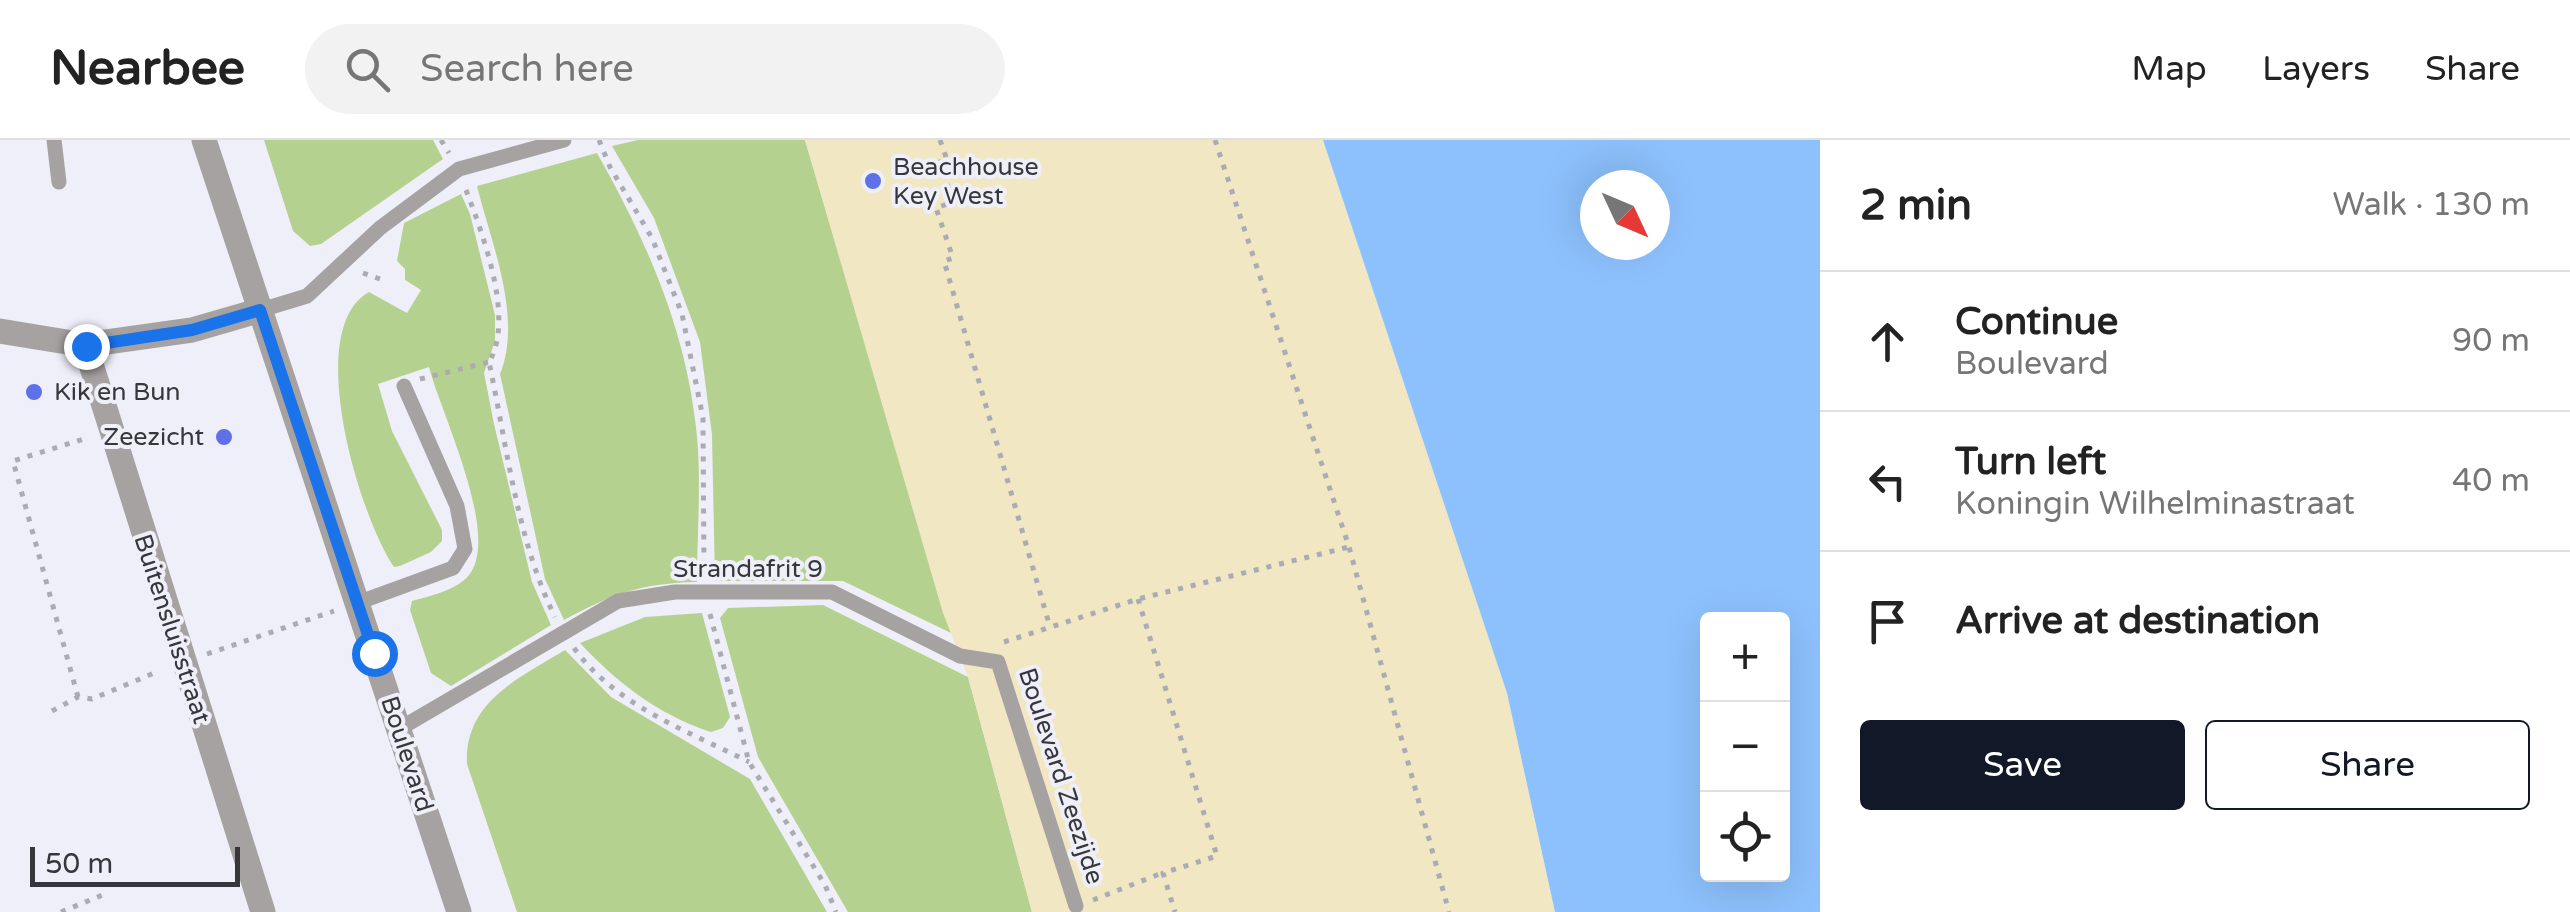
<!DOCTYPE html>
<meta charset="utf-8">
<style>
body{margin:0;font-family:"Varela Round",sans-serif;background:#f2f2f2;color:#222}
.controls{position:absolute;right:30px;bottom:30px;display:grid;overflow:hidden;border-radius:10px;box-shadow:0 10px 40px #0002}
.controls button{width:90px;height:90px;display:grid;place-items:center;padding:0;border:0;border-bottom:2px solid #e0e0e0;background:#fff;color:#222;font:50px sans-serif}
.compass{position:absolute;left:1580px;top:30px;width:90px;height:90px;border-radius:50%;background:#fff;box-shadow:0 10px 40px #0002;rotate:134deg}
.scale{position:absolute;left:30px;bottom:25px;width:210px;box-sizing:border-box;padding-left:10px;border:5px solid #37373b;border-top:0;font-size:28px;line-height:35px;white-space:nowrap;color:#37373b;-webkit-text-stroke:8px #efeffa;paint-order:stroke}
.stop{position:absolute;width:30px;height:30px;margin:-22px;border:8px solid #1a73e8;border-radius:50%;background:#fff}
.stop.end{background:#1a73e8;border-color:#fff;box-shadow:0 2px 10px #0008}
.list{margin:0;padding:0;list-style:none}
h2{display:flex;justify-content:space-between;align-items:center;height:130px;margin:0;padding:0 40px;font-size:42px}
h2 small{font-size:32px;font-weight:400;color:#767676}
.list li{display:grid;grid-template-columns:65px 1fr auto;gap:30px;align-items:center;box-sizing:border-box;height:140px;padding:0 40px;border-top:2px solid #e0e0e0}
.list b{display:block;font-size:38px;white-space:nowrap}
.list p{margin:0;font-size:32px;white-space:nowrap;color:#767676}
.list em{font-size:32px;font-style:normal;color:#767676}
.actions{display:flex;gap:20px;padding:30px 40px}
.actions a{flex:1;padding:22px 0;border:2px solid #111827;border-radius:10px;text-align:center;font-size:35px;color:#111827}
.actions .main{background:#111827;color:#fff}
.icon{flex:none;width:55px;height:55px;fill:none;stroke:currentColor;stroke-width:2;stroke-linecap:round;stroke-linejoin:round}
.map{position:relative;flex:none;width:1820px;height:772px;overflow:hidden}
header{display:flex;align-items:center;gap:60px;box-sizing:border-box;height:140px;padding:0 50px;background:#fff;border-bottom:2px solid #e0e0e0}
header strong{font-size:48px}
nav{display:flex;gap:55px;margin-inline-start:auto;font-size:35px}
.search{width:700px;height:90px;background:#f2f2f2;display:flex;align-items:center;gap:25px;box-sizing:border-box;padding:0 35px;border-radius:55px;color:#767676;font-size:38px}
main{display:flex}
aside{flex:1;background:#fff}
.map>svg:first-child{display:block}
</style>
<header>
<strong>Nearbee</strong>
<div class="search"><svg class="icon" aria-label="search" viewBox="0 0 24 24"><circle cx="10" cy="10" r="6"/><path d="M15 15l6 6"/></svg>Search here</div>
<nav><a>Map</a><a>Layers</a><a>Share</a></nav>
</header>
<main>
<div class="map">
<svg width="1820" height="772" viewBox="0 0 1820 772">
<rect width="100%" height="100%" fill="#efeffa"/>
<path fill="#b5d190" d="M 264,0 L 433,0 L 443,19 L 321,104 L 310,106 L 293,91 Z
M 638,0 L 805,0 L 951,493 L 843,441 L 715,441 L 712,295 L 700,202 L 654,78 L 612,6 Z
M 597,13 C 646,100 685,187 696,287 C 702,337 697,391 697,442 C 642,443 612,454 564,480 L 545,439 L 500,234 C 523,177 491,103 477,46 Z
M 461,54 L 470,74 L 495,175 L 495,201 L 484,233 L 494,284 L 532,442 L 551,485 L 451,546 L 431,533 L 410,470 L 412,461 C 430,456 457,450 469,435 C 501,395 441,274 429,227 L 378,244 L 392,291 L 442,390 L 442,401 L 431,412 L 400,426 L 394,427 C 360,378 302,189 369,152 L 407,173 L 421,150 L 405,140 L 405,129 L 397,121 L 404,83 Z
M 823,465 L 968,537 L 1032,772 L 848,772 L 758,617 L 720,478 L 728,468 Z
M 702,473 L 730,577 L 723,588 L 711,592 C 659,575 617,543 580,503 L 645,477 Z
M 565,510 L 611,557 L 750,639 L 827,772 L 517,772 L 467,624 C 464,562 519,538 565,510 Z"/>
<path fill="#f1e7c2" d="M 805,0 L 1323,0 L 1507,553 L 1555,772 L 1032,772 L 968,537 L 943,473 Z"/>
<path fill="#8dc1fd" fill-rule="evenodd" d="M 1323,0 L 1820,0 L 1820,772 L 1555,772 L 1507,553 ZM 1595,45 L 1655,45 L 1655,105 L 1595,105 ZM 1708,480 L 1782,480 L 1782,734 L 1708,734 Z"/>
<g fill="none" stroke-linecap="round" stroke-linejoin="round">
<path stroke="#ababb4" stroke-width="5" stroke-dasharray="5 8" stroke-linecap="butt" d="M 441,0 L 449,13
M 599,0 L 610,27 L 652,98 L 682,174 L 703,278 L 704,433
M 940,0 L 947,20 L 940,22 L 953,62 L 936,68 L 953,118 L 944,121 L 1050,487
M 1215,0 L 1349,407 L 1449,772
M 466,50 C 483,95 515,179 489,222 C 507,306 517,400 555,477
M 363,133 L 380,139
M 420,239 L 489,222
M 1138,459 L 1217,716 L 1163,733 L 1175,772
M 710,474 L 749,622 L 825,745 L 836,772
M 1004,502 L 1138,459 L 1349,407
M 574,508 C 616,566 688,591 749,622
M 207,514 L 334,471
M 78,557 L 13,321 L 87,298
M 52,571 L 78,557 L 92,559 L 159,531
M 1093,760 L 1162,733
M 61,772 L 105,754"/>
<path stroke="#a7a2a2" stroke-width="15" d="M 54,0 L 59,42
M 261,170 L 307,156 L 380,88 L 459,29 L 564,0
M 357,463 L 453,428 L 465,409 L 457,366 L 404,246
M 399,589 L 618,461 L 675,452 L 832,452 L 960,516 L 998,522 L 1076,766"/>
<path stroke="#a7a2a2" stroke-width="25" d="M 85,205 L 263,772"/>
<path stroke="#a7a2a2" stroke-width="25" d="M 204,0 L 459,772
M 0,191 L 85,205 L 192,190 L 261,170"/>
</g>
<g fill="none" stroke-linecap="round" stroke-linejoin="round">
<path stroke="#1a73e8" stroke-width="12" d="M 86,206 L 192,190 L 260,170 L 374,513"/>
</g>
<g fill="#5e71e8" stroke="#efeffa" stroke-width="4">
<circle cx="873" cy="41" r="10"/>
<circle cx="34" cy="252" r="10"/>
<circle cx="224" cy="297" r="10"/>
</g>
<g text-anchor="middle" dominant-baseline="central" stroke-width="8" stroke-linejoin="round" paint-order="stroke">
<g font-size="25" fill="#37373b" stroke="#efeffa" text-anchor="start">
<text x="893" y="27">Beachhouse<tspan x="893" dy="29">Key West</tspan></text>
<text x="54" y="252">Kik en Bun</text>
<text x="204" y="297" text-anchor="end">Zeezicht</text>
</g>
<g font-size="25" fill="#37373b" stroke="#efeffa">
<text x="748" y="429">Strandafrit 9</text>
<text transform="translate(172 489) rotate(72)">Buitensluisstraat</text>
<text transform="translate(407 614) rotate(72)">Boulevard</text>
<text transform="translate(1061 636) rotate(72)">Boulevard Zeezijde</text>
</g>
</g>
</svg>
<div class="controls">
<button>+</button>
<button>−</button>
<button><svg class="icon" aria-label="locate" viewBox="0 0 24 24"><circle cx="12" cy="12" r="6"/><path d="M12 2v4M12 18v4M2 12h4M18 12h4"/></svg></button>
</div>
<svg class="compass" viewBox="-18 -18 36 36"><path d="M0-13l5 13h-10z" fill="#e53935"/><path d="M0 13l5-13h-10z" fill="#767676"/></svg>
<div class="scale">50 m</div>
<div class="stop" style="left:374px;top:513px"></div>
<div class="stop end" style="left:86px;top:206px"></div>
</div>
<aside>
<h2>2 min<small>Walk · 130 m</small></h2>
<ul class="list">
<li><svg class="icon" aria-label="ahead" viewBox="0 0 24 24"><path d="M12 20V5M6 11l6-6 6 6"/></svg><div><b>Continue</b><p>Boulevard</p></div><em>90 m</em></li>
<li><svg class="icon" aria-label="left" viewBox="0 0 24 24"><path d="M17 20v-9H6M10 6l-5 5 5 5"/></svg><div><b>Turn left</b><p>Koningin Wilhelminastraat</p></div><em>40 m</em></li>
<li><svg class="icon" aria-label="arrive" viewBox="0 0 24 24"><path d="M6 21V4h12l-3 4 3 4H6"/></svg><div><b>Arrive at destination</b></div></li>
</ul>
<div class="actions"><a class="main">Save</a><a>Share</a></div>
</aside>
</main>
